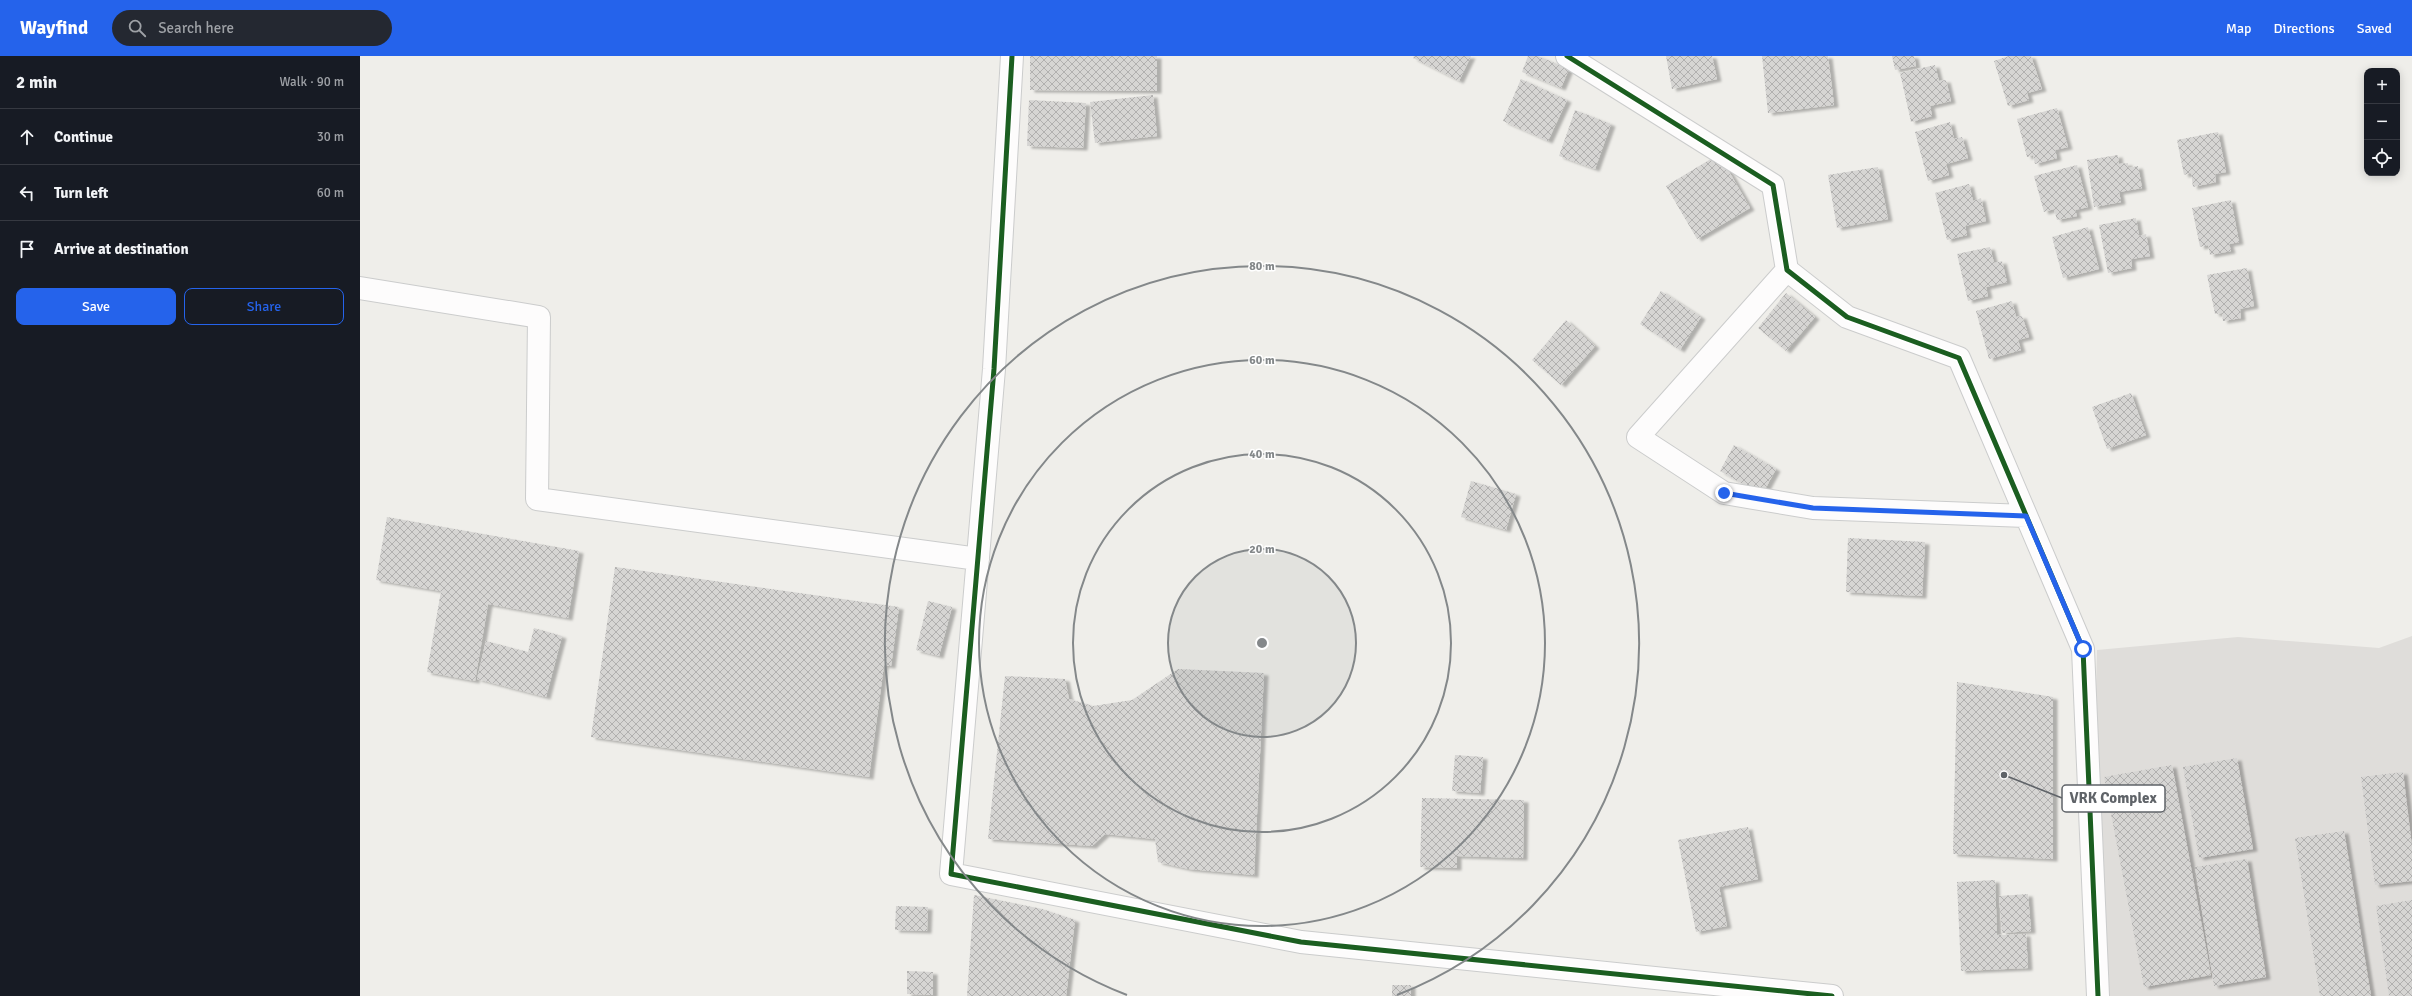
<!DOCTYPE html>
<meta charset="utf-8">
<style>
body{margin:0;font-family:Signika,sans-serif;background:#242831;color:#f1f3f6}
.controls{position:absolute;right:12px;top:12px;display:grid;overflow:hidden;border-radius:8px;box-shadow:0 2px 10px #0003}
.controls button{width:36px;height:36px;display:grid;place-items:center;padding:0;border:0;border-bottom:1px solid #363941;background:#171b24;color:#f1f3f6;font:20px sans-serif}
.stop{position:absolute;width:12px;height:12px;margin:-9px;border:3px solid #2563eb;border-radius:50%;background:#fff}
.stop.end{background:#2563eb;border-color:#fff;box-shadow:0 1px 4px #0008}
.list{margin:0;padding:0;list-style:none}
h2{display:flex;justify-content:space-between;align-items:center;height:52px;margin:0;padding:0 16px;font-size:17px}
h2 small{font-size:13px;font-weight:400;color:#9ea1a6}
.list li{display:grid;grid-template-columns:26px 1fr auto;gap:12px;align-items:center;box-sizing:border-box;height:56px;padding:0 16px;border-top:1px solid #363941}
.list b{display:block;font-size:15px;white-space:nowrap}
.list em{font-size:13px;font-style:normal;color:#9ea1a6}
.actions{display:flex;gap:8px;padding:12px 16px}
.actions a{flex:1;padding:9px 0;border:1px solid #2563eb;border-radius:8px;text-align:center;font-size:14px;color:#2563eb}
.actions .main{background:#2563eb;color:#fff}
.icon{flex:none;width:22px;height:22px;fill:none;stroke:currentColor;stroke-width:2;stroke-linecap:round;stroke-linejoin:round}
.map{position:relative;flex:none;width:2052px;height:940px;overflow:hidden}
header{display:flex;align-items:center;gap:24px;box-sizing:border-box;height:56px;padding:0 20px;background:#2563eb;color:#fff}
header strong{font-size:19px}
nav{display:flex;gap:22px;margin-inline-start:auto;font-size:14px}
.search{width:280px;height:36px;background:#242831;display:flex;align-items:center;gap:10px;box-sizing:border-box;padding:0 14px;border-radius:22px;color:#9ea1a6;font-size:15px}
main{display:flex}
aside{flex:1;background:#171b24}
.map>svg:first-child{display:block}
</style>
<header>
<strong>Wayfind</strong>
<div class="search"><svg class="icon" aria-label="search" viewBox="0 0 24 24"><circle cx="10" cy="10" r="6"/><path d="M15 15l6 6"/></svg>Search here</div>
<nav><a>Map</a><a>Directions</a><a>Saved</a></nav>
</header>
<main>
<aside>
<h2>2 min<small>Walk · 90 m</small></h2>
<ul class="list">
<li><svg class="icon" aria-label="ahead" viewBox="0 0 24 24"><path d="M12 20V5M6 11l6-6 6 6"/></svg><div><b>Continue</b></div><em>30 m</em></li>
<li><svg class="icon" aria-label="left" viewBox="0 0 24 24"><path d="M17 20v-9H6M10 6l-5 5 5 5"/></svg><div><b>Turn left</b></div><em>60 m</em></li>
<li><svg class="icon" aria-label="arrive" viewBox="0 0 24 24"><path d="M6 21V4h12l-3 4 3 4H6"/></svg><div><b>Arrive at destination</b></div></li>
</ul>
<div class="actions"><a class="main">Save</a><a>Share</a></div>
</aside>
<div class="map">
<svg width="2052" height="940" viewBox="0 0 2052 940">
<defs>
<pattern id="building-cross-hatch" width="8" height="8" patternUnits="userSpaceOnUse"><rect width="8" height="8" fill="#d6d5d3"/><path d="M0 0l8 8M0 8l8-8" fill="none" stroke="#b1b0af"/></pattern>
<filter id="shadow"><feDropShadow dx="4.5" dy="2.5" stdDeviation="1" flood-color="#0004"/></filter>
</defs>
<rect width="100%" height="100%" fill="#efeeea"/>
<path fill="#dfddda" d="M 2052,580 L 2052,940 L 1746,940 L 1734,720 L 1737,594 L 1878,581 L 2019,592 Z"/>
<path fill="url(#building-cross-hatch)" filter="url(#shadow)" d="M 670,0 L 797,0 L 797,35 L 670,34 Z
M 1054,0 L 1111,0 L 1099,25 L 1053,2 Z
M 1168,0 L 1178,0 L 1209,13 L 1201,32 L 1162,16 Z
M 1306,0 L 1352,0 L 1357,23 L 1312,33 Z
M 1402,0 L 1468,0 L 1474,49 L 1408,57 Z
M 1532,0 L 1554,0 L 1556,10 L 1535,14 Z
M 1649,0 L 1671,0 L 1682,33 L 1667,37 L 1669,44 L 1648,50 L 1634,5 Z
M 1575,9 L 1579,25 L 1586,24 L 1591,45 L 1570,50 L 1572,60 L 1551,66 L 1540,17 Z
M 1161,23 L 1207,44 L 1188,85 L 1143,65 Z
M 793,39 L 797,80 L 735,87 L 730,46 Z
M 669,44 L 726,47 L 723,92 L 667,90 Z
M 1697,52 L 1708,91 L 1695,94 L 1697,102 L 1675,108 L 1673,99 L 1667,101 L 1657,63 Z
M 1215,54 L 1251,68 L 1235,113 L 1199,100 Z
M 1590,66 L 1594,83 L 1602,81 L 1608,102 L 1586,108 L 1589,119 L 1568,125 L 1555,76 Z
M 1858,76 L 1866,116 L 1855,118 L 1856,126 L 1833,131 L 1831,117 L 1824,119 L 1817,84 Z
M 1359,98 L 1390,152 L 1337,183 L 1306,130 Z
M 1758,99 L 1759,108 L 1768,107 L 1768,112 L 1778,110 L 1782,132 L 1759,136 L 1761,146 L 1734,151 L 1727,104 Z
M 1717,109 L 1728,151 L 1715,154 L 1717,160 L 1697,164 L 1694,153 L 1684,156 L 1674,120 Z
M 1518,111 L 1528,163 L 1477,172 L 1468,119 Z
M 1609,128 L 1613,145 L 1621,142 L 1626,165 L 1605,170 L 1607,179 L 1587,184 L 1575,137 Z
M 1871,144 L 1879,186 L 1869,188 L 1871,195 L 1850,199 L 1848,189 L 1840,191 L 1832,152 Z
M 1776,162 L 1779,180 L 1786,178 L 1790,200 L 1771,203 L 1772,212 L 1748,217 L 1739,169 Z
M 1728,171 L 1739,213 L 1703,222 L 1692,181 Z
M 1630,191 L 1634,207 L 1642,205 L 1647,226 L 1626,231 L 1628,240 L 1608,245 L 1597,198 Z
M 1887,212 L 1894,250 L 1880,253 L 1881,262 L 1863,265 L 1862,257 L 1855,258 L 1847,219 Z
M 1301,235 L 1341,261 L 1320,294 L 1280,268 Z
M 1426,237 L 1455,261 L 1426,295 L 1398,272 Z
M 1652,245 L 1656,261 L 1662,260 L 1669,281 L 1658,284 L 1661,294 L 1629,303 L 1616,255 Z
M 1206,264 L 1235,290 L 1201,329 L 1172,304 Z
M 1771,337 L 1786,379 L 1747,393 L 1732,351 Z
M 1374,389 L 1416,413 L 1402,439 L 1360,415 Z
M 1111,425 L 1156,438 L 1146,474 L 1101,461 Z
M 27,461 L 219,495 L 208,562 L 128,548 L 115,625 L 67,616 L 81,535 L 16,524 Z
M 1488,482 L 1565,486 L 1562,540 L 1486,536 Z
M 255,511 L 539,551 L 531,610 L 524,609 L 509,721 L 231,681 Z
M 568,545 L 592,551 L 579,600 L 556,594 Z
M 174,572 L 202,580 L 186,641 L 117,623 L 126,585 L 168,596 Z
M 818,613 L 904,617 L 894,819 L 829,813 L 798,806 L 795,783 L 745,778 L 732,790 L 628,783 L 645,620 L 705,623 L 709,643 L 733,650 L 772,644 Z
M 1597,626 L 1693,641 L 1693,803 L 1593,798 Z
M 1095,699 L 1123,701 L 1120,737 L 1092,735 Z
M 1877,702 L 1893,793 L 1839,802 L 1823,711 Z
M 1812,709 L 1851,919 L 1784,931 L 1744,721 Z
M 2043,716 L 2052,791 L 2052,825 L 2015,829 L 2001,721 Z
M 1062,742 L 1164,744 L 1163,802 L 1097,800 L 1097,812 L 1060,811 Z
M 1388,771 L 1398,823 L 1359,831 L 1367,870 L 1336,876 L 1318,784 Z
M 1984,775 L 2011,940 L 1960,940 L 1935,782 Z
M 1887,803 L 1906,921 L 1854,930 L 1835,811 Z
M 1635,824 L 1637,879 L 1666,878 L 1668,912 L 1601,915 L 1597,826 Z
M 1668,838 L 1671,875 L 1642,877 L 1639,840 Z
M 614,839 L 682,853 L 715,864 L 706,940 L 607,940 Z
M 2052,844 L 2052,940 L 2029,940 L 2016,850 Z
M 536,850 L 568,851 L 567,875 L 535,874 Z
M 547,915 L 573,916 L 573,939 L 547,938 Z
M 1032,929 L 1051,929 L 1051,940 L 1032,940 Z"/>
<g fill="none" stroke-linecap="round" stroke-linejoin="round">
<defs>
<path id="minor" d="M 652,0 L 634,313 L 591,818 L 941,886 L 1472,940
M 1207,0 L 1413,129 L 1427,214 L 1487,261 L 1599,302 L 1723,593 L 1738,940
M 1427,214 L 1278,381 L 1364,437 L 1453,452 L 1666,460
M 0,232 L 179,261 L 177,443 L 618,503"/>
</defs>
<use href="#minor" stroke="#cbcccc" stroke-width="24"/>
<use href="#minor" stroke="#fdfcfc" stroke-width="22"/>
<defs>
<path id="cycleway" d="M 652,0 L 634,313 L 591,818 L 941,886 L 1472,940
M 1207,0 L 1413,129 L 1427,214 L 1487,261 L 1599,302 L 1723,593 L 1738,940"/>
</defs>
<use href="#cycleway" stroke="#fff" stroke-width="8"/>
<use href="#cycleway" stroke="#1b5e20" stroke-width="5"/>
</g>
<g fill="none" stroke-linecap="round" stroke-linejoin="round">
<path stroke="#2563eb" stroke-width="5" d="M 1364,437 L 1453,452 L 1666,460 L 1723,593"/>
</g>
<circle cx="902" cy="587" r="94" fill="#84888a" fill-opacity=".12"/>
<g fill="none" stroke="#84888a" stroke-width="2">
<circle cx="902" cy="587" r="94"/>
<circle cx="902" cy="587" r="189"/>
<circle cx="902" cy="587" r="283"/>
<path d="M767 939A377 377 0 1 1 1037 939"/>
</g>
<circle cx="902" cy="587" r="6" fill="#84888a" stroke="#fff" stroke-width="2"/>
<g font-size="12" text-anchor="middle" font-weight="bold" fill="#84888a" stroke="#fff" stroke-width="3" stroke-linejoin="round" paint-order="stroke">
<text x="902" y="214">80 m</text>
<text x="902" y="308">60 m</text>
<text x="902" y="402">40 m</text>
<text x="902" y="497">20 m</text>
</g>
<path fill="none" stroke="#5f6368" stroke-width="1.5" d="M1644 719L1702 742"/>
<circle fill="#5f6368" stroke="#fff" stroke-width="1.5" cx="1644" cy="719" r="4"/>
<rect fill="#fff" stroke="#5f6368" stroke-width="1.5" x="1702" y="729" width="103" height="27" rx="4"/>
<g font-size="15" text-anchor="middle" font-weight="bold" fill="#5f6368">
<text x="1753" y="747">VRK Complex</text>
</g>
</svg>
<div class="controls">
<button>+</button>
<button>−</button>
<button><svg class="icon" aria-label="locate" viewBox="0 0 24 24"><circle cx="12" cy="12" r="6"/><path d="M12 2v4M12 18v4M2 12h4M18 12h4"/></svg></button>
</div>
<div class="stop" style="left:1723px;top:593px"></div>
<div class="stop end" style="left:1364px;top:437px"></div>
</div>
</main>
